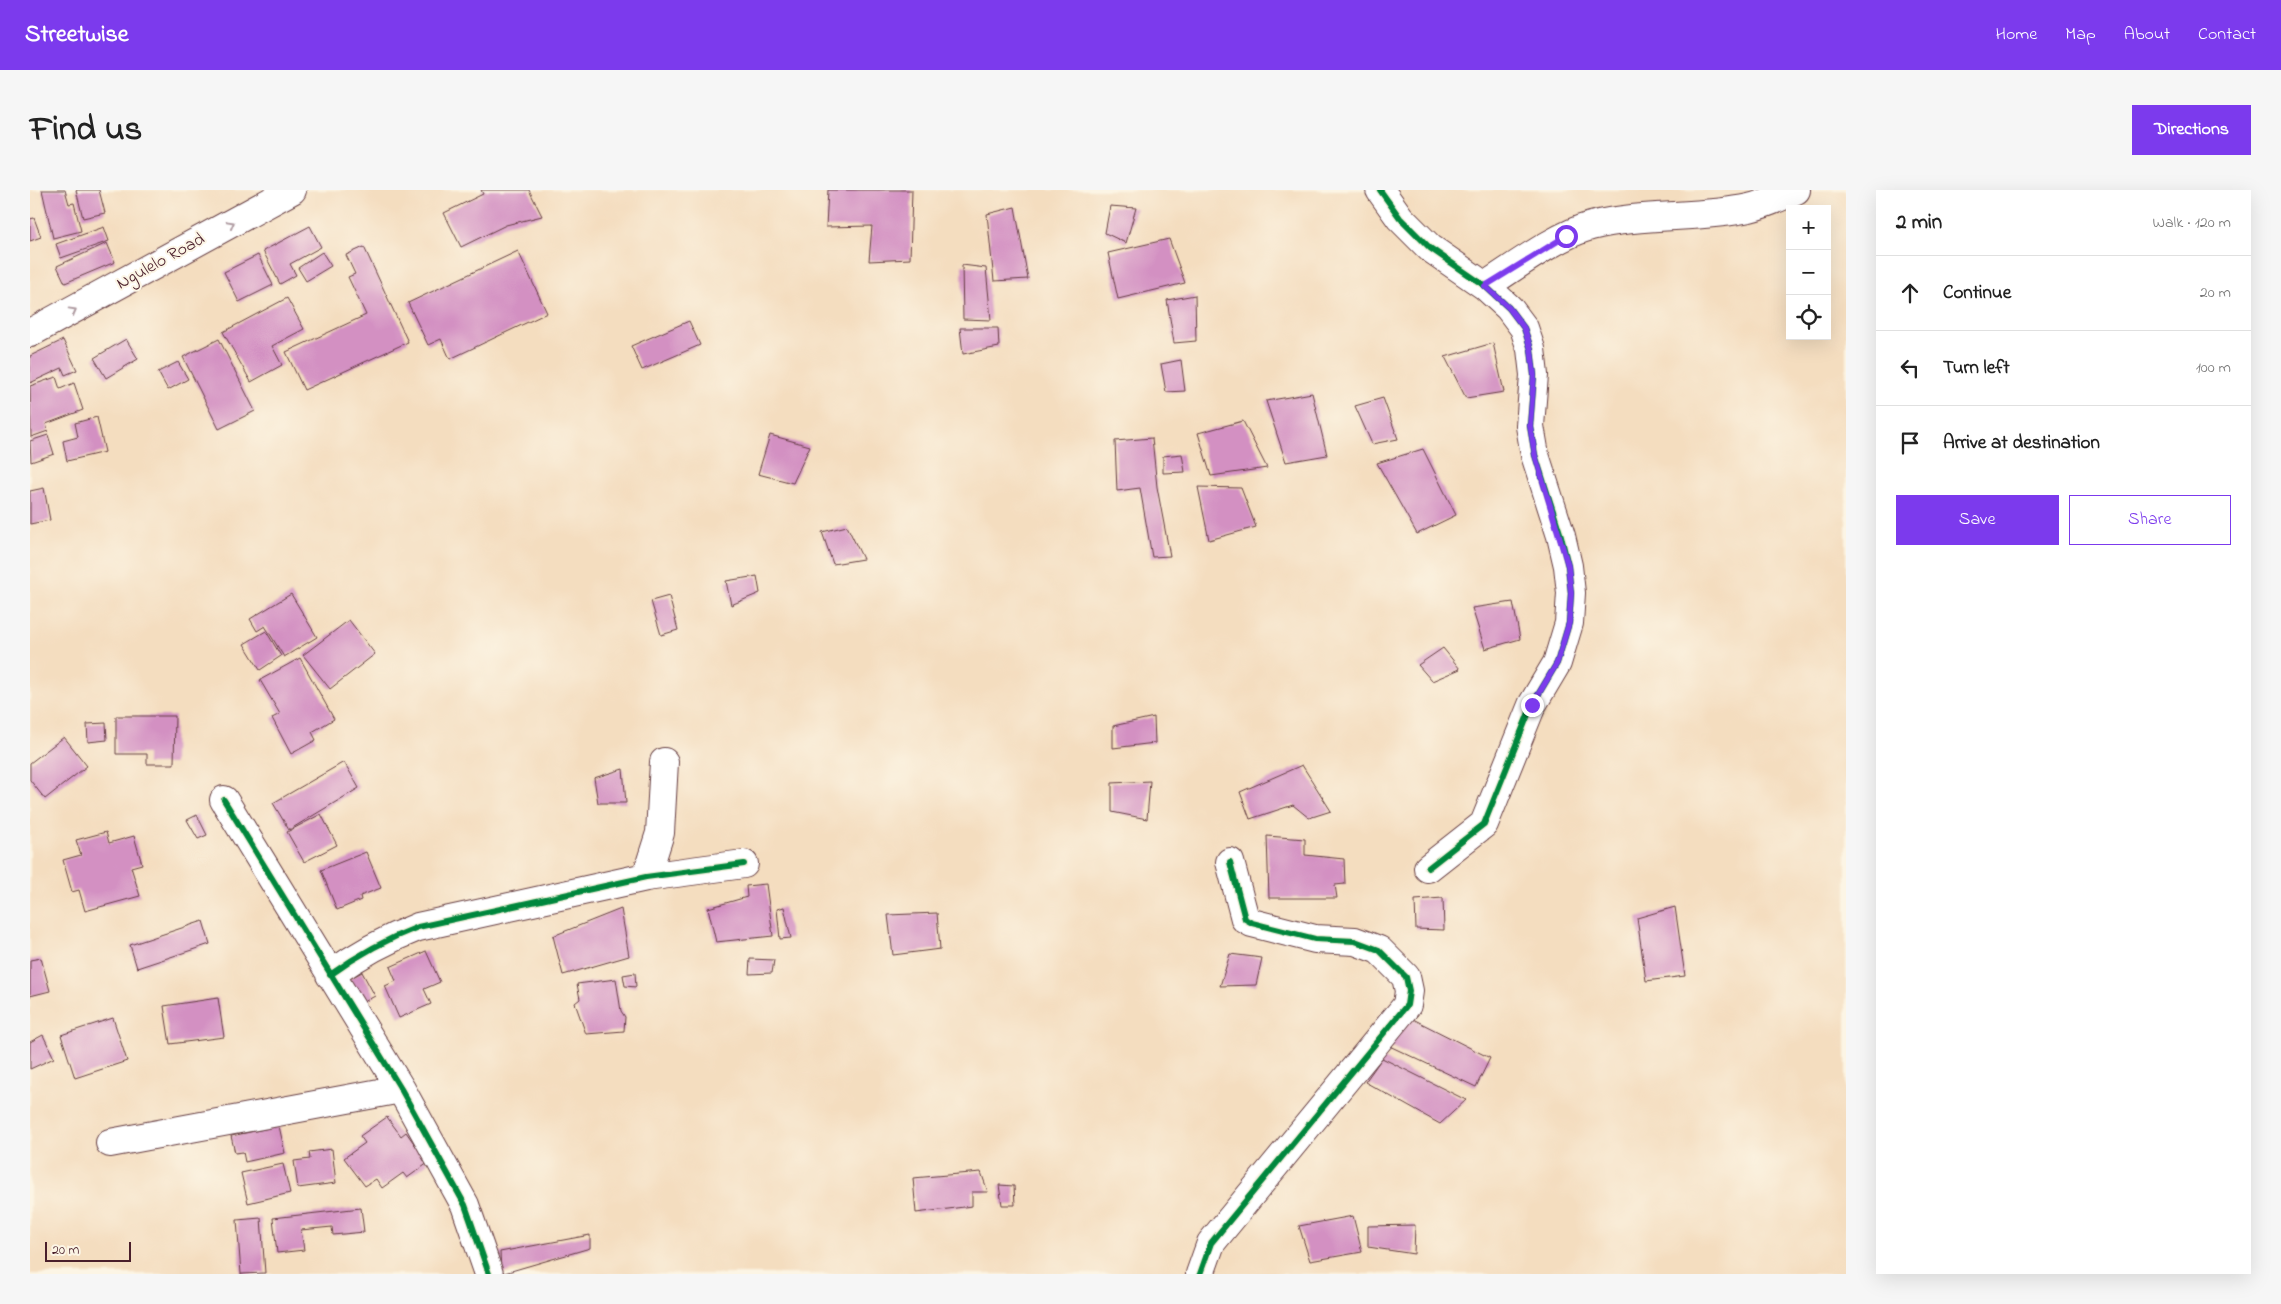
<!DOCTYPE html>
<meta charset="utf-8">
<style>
body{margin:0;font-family:"Indie Flower",sans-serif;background:#f6f6f6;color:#222}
.controls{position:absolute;right:15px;top:15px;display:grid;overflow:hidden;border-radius:0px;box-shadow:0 5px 20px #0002}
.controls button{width:45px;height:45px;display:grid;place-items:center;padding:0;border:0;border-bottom:1px solid #e0e0e0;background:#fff;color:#222;font:25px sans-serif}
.scale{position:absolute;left:15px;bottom:12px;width:86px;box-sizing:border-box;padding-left:5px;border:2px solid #4a1f2b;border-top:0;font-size:14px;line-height:18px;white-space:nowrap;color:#4a1f2b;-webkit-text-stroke:4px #fcf5e5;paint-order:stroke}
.stop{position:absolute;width:15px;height:15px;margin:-11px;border:4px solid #7c3aed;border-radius:50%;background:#fff}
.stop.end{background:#7c3aed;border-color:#fff;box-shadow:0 1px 5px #0008}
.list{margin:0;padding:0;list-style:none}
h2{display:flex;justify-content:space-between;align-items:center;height:65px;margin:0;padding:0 20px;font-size:21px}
h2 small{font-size:16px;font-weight:400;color:#767676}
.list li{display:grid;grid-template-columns:32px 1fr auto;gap:15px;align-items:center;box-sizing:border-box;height:75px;padding:0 20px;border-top:1px solid #e0e0e0}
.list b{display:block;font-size:19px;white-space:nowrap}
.list em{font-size:16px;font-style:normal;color:#767676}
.actions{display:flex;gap:10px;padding:15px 20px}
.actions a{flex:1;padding:11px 0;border:1px solid #7c3aed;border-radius:0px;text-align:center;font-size:18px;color:#7c3aed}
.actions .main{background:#7c3aed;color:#fff}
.icon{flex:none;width:28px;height:28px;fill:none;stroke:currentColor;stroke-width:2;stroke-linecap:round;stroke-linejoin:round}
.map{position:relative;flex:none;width:1816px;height:1084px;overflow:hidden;border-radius:0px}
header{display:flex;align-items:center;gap:30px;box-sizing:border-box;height:70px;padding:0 25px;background:#7c3aed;color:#fff}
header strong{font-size:24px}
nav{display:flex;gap:28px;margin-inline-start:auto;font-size:18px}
.intro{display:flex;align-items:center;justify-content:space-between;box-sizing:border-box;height:120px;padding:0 30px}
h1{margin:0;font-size:35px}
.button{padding:12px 22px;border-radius:0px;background:#7c3aed;color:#fff;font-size:18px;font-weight:700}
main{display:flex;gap:30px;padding:0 30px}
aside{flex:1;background:#fff;border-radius:0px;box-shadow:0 5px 20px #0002}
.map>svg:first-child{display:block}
</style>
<header>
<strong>Streetwise</strong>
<nav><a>Home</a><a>Map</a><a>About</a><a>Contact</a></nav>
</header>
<div class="intro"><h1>Find us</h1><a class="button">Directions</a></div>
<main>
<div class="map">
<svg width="1816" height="1084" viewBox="0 0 1816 1084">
<rect width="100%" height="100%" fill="#fcf5e5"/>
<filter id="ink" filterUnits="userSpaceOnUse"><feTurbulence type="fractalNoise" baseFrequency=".02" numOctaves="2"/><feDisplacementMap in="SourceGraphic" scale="10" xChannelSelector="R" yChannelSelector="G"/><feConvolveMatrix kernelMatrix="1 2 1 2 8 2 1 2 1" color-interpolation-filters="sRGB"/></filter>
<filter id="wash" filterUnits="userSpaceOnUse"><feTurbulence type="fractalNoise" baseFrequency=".0096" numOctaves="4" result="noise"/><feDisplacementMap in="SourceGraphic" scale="20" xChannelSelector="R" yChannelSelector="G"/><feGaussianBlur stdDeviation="1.12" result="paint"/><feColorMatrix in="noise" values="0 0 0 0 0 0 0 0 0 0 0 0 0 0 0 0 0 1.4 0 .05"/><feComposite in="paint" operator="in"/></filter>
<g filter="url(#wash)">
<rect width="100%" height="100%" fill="#f4ddbf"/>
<g id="blocks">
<path fill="#d390c2" d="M 12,0 L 35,0 L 39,14 L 44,13 L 51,41 L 23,48 Z
M 46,0 L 69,0 L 75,23 L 53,28 Z
M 451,0 L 499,0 L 512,26 L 476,35 L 431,57 L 414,23 L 453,4 Z
M 798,0 L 882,0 L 880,69 L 839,71 L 842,36 L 796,37 Z
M 1080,16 L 1106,18 L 1096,53 L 1075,43 Z
M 985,17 L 998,89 L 964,91 L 957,24 Z
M 4,28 L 11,47 L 0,51 L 0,29 Z
M 280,36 L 291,57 L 260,74 L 266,85 L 250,94 L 233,61 Z
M 74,37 L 79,51 L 31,68 L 26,54 Z
M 1139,49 L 1155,93 L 1088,109 L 1078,63 Z
M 77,53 L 85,72 L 35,93 L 27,76 Z
M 334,57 L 378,152 L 274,200 L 256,162 L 336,125 L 318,87 L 325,84 L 316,65 Z
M 488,61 L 517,123 L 420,169 L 411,149 L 398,155 L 378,113 Z
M 292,62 L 301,76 L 276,91 L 268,78 Z
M 228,65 L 243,95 L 209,112 L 194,82 Z
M 932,75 L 956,78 L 961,130 L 933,129 Z
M 1165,105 L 1166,151 L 1144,153 L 1137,110 Z
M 257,108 L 274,139 L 242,156 L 252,175 L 221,192 L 193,142 Z
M 659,131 L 670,155 L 612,180 L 601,156 Z
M 930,138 L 968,138 L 969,157 L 933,164 Z
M 96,149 L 108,169 L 76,188 L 64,168 Z
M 189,149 L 225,221 L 189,239 L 153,167 Z
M 33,150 L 47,180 L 35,185 L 32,178 L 0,193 L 0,166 Z
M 1463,153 L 1474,202 L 1436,208 L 1415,167 Z
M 1151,170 L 1155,201 L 1136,202 L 1131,174 Z
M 148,172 L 158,189 L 138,200 L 128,182 Z
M 26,187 L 30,199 L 44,193 L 53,220 L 16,234 L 18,241 L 1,247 L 0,196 Z
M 1282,203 L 1297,265 L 1256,272 L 1236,211 Z
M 1353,208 L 1368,249 L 1342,254 L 1325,216 Z
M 67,227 L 75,262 L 37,271 L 33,251 L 48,247 L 45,233 Z
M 1213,231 L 1237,278 L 1181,286 L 1168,243 Z
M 18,245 L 24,264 L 1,272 L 0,251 Z
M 740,245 L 780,256 L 763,293 L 728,284 Z
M 1122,248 L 1127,297 L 1140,366 L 1122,367 L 1110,298 L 1087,301 L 1085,251 Z
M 1393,259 L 1426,325 L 1387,344 L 1347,273 Z
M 1152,264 L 1155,282 L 1133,283 L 1133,266 Z
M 1168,297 L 1211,298 L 1226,337 L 1179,350 Z
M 14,298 L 20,330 L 0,334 L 0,301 Z
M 817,336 L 833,369 L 803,374 L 792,342 Z
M 727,386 L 730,403 L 701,415 L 696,391 Z
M 261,404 L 287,447 L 254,467 L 235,436 L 227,441 L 220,429 Z
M 639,406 L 648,440 L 631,445 L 621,411 Z
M 1483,412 L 1490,449 L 1455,459 L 1442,418 Z
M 319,430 L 345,464 L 300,499 L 273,465 Z
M 236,441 L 251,466 L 230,480 L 214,454 Z
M 1413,458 L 1430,479 L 1402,491 L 1388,475 Z
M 270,468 L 304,529 L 282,542 L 286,550 L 261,564 L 242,528 L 250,524 L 230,490 Z
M 86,526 L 145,526 L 144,574 L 117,574 L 117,564 L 86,564 Z
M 1124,527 L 1125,553 L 1083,558 L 1083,536 Z
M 76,533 L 77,550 L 58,552 L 57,534 Z
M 34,547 L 57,576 L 15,609 L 0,590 L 0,573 Z
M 314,572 L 329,598 L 259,640 L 243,613 Z
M 1272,575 L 1301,621 L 1279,628 L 1263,615 L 1220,629 L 1210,602 Z
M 593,579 L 596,613 L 568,613 L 564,588 Z
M 1120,591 L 1117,629 L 1082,622 L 1082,593 Z
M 291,624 L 307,655 L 274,672 L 257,642 Z
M 167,625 L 177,645 L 168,649 L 157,630 Z
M 76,642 L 79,653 L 104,646 L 112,674 L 101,677 L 110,706 L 55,721 L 49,700 L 42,702 L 33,670 L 51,665 L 46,650 Z
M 1237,646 L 1275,649 L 1275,665 L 1314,669 L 1315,694 L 1305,695 L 1307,708 L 1239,708 Z
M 336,662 L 351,698 L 330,706 L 331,710 L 307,720 L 291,680 Z
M 736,694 L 743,746 L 686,752 L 678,718 L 717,707 L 716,696 Z
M 1413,708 L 1414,740 L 1386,739 L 1385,710 Z
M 754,717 L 761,748 L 750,749 L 747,719 Z
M 1645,717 L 1655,786 L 1616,791 L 1607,728 Z
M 591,719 L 599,766 L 533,785 L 523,746 Z
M 907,723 L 910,759 L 863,765 L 858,725 Z
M 173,731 L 180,754 L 107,778 L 100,755 Z
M 396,761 L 410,792 L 394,799 L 401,814 L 369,828 L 355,796 L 366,791 L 360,777 Z
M 1200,764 L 1232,768 L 1226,795 L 1190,796 Z
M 11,768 L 20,801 L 0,806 L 0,770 Z
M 720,769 L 744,770 L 742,783 L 719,784 Z
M 332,782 L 345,806 L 332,813 L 319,789 Z
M 605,783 L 606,797 L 595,796 L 593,785 Z
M 586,789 L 591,821 L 595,827 L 594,841 L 556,844 L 545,813 L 550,809 L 547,794 Z
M 188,808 L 194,847 L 140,854 L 134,816 Z
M 1373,824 L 1460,868 L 1446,897 L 1351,852 Z
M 83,828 L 97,871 L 45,888 L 31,845 Z
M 13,845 L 24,868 L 0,879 L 0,852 Z
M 1352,868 L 1436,910 L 1410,934 L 1335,892 Z
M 357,927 L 371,946 L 376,942 L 398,973 L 377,988 L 373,983 L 352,998 L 346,989 L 335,996 L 314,968 L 335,953 L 330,946 Z
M 249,936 L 255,963 L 215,972 L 213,962 L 205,963 L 201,946 Z
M 302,959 L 306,993 L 268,998 L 264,971 L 280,969 L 279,962 Z
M 253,974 L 260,1003 L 218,1013 L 211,983 Z
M 951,982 L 958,1002 L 942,1002 L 942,1016 L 886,1023 L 883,988 Z
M 969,995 L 984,996 L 985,1015 L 972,1015 Z
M 331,1018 L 334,1042 L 303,1045 L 302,1037 L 271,1040 L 274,1060 L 247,1063 L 243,1028 Z
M 1323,1026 L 1332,1062 L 1280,1071 L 1269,1036 Z
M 231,1028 L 235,1083 L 211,1084 L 207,1030 Z
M 1385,1035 L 1384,1064 L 1338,1057 L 1338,1036 Z
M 560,1045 L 560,1058 L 471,1084 L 470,1062 Z"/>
</g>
</g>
<g filter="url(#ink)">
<use href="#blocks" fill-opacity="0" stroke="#643c41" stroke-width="1"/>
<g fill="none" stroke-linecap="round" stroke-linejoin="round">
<defs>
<path id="street" d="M 1350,0 L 1370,28 L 1400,58 L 1455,96 L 1479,118 L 1494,138 L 1501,159 L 1504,185 L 1500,236 L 1505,265 L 1531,346 L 1538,376 L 1541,403 L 1539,433 L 1527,473 L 1502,515 L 1454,634 L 1398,678
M 1455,96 C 1485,77 1527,45 1561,36 C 1612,23 1668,29 1719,18 C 1736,14 1751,7 1766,0
M 0,143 L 262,0
M 194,610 L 371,899 L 435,1015 L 459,1084
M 616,687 L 630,643 L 634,572
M 300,785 C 329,764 354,750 388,737 L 616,687 L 714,674
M 80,953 L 371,899
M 1170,1084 L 1181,1053 L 1377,815 L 1379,801 L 1376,787 L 1349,760 L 1325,751 L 1285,749 L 1222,733 L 1215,729 L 1200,672"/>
</defs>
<use href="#street" stroke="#643c41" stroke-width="30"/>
<use href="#street" stroke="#fff" stroke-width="28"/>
<defs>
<path id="cycleway" d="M 1350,0 L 1370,28 L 1400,58 L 1455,96 L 1479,118 L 1494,138 L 1501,159 L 1504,185 L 1500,236 L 1505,265 L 1531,346 L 1538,376 L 1541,403 L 1539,433 L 1527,473 L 1502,515 L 1454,634 L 1398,678
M 194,610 L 371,899 L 435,1015 L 459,1084
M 300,785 C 329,764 354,750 388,737 L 616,687 L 714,674
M 1170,1084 L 1181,1053 L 1377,815 L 1379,801 L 1376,787 L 1349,760 L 1325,751 L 1285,749 L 1222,733 L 1215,729 L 1200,672"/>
</defs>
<use href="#cycleway" stroke="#fcf5e5" stroke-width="9"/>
<use href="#cycleway" stroke="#00873e" stroke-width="6"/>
</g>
<defs><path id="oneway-chevron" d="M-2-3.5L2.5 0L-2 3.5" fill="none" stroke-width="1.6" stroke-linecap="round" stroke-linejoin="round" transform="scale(1.25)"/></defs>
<g stroke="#ae9aa0">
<use href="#oneway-chevron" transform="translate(201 34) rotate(-29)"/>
<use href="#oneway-chevron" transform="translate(43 121) rotate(-29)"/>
</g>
</g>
<g fill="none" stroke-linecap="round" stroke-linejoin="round" filter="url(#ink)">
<path stroke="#7c3aed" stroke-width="6" d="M 1502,515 L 1527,473 L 1539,433 L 1541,403 L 1538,376 L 1505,265 L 1500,236 L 1504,185 L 1501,159 L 1494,138 L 1479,118 L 1455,96 L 1536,46"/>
</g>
<g text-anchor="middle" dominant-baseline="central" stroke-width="4" stroke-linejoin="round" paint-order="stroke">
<g font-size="18" fill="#4a1f2b" stroke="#fcf5e5">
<text transform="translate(131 72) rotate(-29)">Ngulelo Road</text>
</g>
</g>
</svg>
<div class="controls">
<button>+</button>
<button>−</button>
<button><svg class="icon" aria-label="locate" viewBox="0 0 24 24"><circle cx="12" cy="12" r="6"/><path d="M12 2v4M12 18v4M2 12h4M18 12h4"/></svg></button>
</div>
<div class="scale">20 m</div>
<div class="stop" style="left:1536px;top:46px"></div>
<div class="stop end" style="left:1502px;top:515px"></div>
</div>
<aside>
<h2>2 min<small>Walk · 120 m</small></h2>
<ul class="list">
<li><svg class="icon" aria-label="ahead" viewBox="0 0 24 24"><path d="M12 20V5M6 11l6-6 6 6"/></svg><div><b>Continue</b></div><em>20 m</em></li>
<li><svg class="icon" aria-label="left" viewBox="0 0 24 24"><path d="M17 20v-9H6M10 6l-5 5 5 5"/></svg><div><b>Turn left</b></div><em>100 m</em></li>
<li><svg class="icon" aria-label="arrive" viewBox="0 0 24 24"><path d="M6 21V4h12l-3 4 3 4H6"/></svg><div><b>Arrive at destination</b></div></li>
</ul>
<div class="actions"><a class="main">Save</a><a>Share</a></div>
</aside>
</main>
